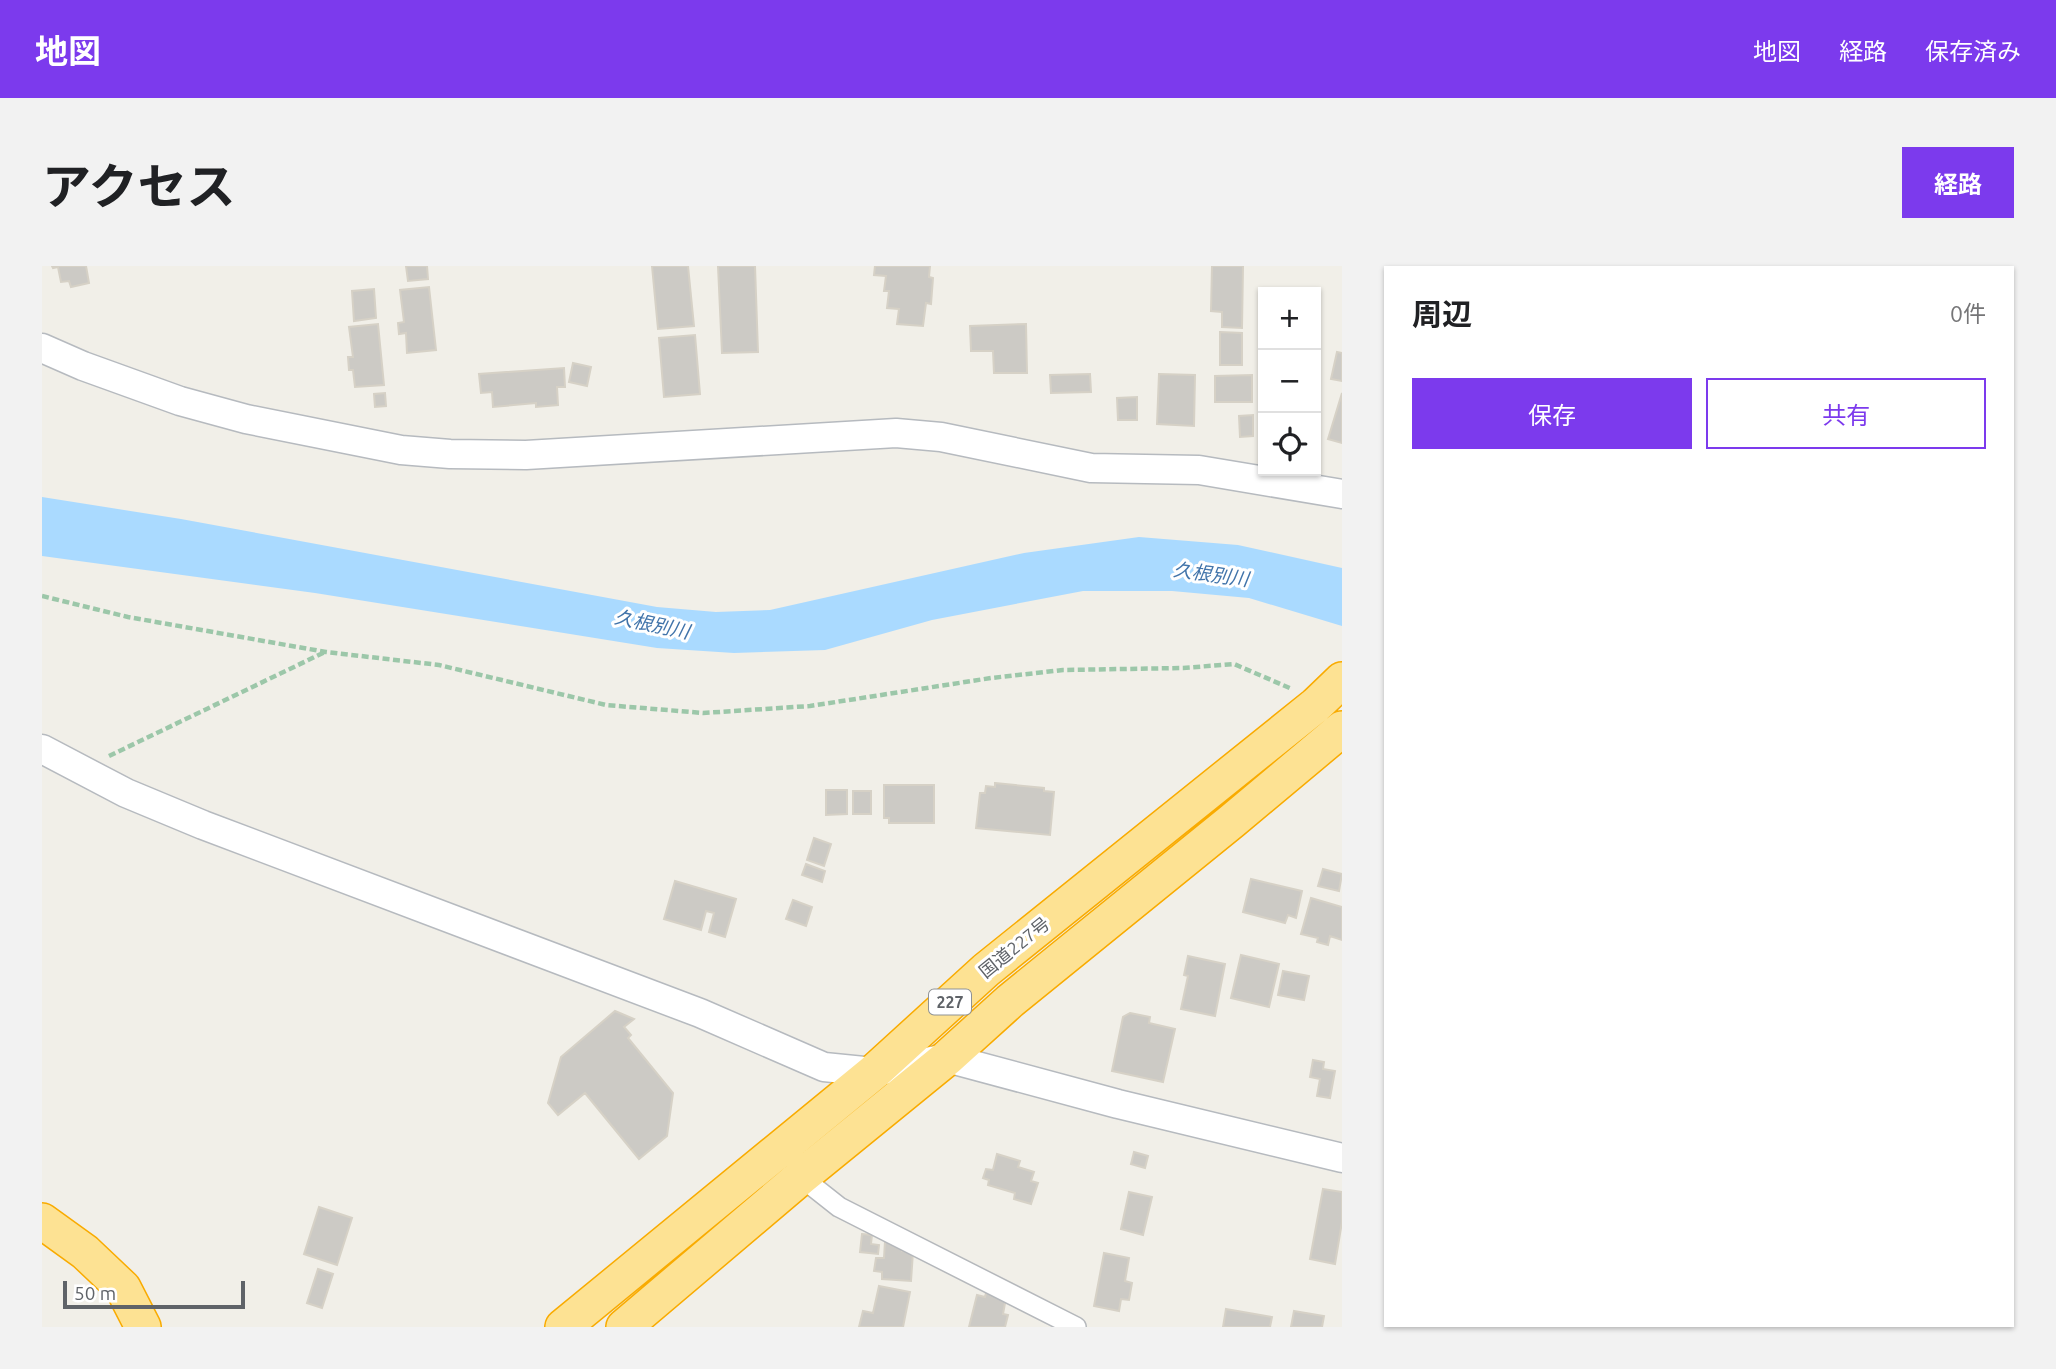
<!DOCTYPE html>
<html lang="ja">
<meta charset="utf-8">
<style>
body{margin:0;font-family:Ubuntu,"Noto Sans JP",sans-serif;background:#f2f2f2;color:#202124}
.controls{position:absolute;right:21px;top:21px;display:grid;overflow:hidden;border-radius:0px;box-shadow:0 2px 5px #0004}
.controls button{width:63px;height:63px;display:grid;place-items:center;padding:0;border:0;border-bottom:2px solid #e0e0e0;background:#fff;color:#202124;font:35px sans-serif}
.scale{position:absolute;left:21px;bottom:18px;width:182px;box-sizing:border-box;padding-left:7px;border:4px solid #5f6368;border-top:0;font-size:19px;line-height:24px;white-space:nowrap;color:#5f6368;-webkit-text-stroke:5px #fff;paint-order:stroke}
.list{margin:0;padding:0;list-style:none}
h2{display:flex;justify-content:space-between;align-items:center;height:91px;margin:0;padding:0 28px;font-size:30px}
h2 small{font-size:23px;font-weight:400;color:#757577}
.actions{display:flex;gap:14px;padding:21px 28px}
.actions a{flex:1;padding:16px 0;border:2px solid #7c3aed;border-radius:0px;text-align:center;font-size:24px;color:#7c3aed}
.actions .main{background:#7c3aed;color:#fff}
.icon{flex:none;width:38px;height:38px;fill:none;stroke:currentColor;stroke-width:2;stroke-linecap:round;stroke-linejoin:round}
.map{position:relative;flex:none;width:1300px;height:1061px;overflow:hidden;border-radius:0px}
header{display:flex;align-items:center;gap:42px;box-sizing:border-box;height:98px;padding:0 35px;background:#7c3aed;color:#fff}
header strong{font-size:33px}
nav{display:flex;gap:38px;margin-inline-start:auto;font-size:24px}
.intro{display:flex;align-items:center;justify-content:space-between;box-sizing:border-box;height:168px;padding:0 42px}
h1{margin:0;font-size:49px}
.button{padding:18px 32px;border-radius:0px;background:#7c3aed;color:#fff;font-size:24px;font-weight:700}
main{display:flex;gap:42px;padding:0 42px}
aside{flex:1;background:#fff;border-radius:0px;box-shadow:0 2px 5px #0004}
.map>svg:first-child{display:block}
</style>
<header>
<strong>地図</strong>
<nav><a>地図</a><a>経路</a><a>保存済み</a></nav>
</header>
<div class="intro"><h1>アクセス</h1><a class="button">経路</a></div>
<main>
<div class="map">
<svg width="1300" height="1061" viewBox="0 0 1300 1061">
<rect width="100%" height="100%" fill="#f1efe8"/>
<path fill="#aadaff" d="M 0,231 L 139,253 L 615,341 L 674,346 L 728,344 L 982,287 L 1097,271 L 1196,279 L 1300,302 L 1300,360 L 1207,332 L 1130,325 L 1041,325 L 890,354 L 783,384 L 692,387 L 615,382 L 273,327 L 0,290 Z"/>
<path fill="#cccac5" stroke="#d6d1c6" stroke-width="2" d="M 10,0 L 44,0 L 47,17 L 29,21 L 27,15 L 19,16 L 16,1 L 11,2 Z
M 364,0 L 385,0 L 386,13 L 366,15 Z
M 610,0 L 646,0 L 652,60 L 616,63 Z
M 676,0 L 713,0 L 716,86 L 680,87 Z
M 833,0 L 888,0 L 887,11 L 891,12 L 889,38 L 884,37 L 881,60 L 855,58 L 857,43 L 845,42 L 847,25 L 842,25 L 844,10 L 832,9 Z
M 1170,0 L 1201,0 L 1200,62 L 1180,61 L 1180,46 L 1169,45 Z
M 387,21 L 394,84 L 365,87 L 364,67 L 357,68 L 356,57 L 362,56 L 358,24 Z
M 332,23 L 334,52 L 312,55 L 310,25 Z
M 336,58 L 342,119 L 313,121 L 311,104 L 307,104 L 306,91 L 311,91 L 307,61 Z
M 984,58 L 985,107 L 952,107 L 951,85 L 929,85 L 928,60 Z
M 1178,66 L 1200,67 L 1200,99 L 1178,99 Z
M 653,69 L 658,128 L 622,131 L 617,72 Z
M 1295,86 L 1300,87 L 1300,115 L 1289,113 Z
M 531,97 L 549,101 L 545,120 L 527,116 Z
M 522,102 L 523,121 L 515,121 L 516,139 L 494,141 L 494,137 L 451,141 L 450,126 L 439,127 L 437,108 Z
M 1048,108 L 1049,126 L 1009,127 L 1008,109 Z
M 1117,108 L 1153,109 L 1152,160 L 1115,158 Z
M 1210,109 L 1210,136 L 1173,136 L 1173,110 Z
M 343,127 L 344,140 L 333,141 L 332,128 Z
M 1300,127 L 1300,177 L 1286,173 Z
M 1095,131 L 1095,154 L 1076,154 L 1075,132 Z
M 1211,149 L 1211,170 L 1198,171 L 1197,150 Z
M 953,517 L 1002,522 L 1002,525 L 1012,526 L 1008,569 L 934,562 L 938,527 L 943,527 L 944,520 L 953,521 Z
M 842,519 L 892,519 L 892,557 L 847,557 L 847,552 L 842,552 Z
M 784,524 L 805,524 L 805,548 L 784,549 Z
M 811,525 L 829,525 L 829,548 L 811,548 Z
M 772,572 L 789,578 L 782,600 L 765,594 Z
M 764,598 L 783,605 L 780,616 L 760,609 Z
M 1281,603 L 1300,608 L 1297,625 L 1276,620 Z
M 1209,613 L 1260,625 L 1254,652 L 1246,649 L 1243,657 L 1201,646 Z
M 633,615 L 694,633 L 683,671 L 667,666 L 672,647 L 664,645 L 659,664 L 622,653 Z
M 1269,632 L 1300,641 L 1300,674 L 1288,670 L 1286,679 L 1275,676 L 1276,672 L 1259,668 Z
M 751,634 L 770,641 L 764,660 L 744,653 Z
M 1199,689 L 1237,698 L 1227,741 L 1189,732 Z
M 1146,690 L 1183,698 L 1173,750 L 1139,743 L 1146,710 L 1142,709 Z
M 1241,705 L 1267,710 L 1262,734 L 1236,729 Z
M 573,745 L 592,753 L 582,761 L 589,769 L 586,772 L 631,827 L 625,870 L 597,893 L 543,827 L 516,849 L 506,837 L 519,791 Z
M 1088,747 L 1108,751 L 1107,757 L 1133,763 L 1121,816 L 1070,805 L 1081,751 Z
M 1271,794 L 1282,796 L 1281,803 L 1293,805 L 1288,832 L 1275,830 L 1278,813 L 1268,811 Z
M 1092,886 L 1106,890 L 1103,902 L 1089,898 Z
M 955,888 L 978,895 L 976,901 L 992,906 L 989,915 L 996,917 L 989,938 L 972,933 L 973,927 L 946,919 L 947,914 L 941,912 L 944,903 L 951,904 Z
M 1281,923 L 1300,926 L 1300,956 L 1293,998 L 1268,993 Z
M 1087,926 L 1110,931 L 1101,969 L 1079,963 Z
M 277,941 L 310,952 L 295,999 L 262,988 Z
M 820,968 L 830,969 L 829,978 L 837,979 L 836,988 L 818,986 Z
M 843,975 L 860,980 L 860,985 L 871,986 L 869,1015 L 840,1013 L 840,1006 L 832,1005 L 834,992 L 842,992 Z
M 1062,987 L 1087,992 L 1083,1015 L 1090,1017 L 1087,1034 L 1079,1033 L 1077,1045 L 1052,1040 Z
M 276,1003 L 291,1008 L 280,1042 L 265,1037 Z
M 837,1020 L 868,1026 L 861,1061 L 817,1061 L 821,1045 L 831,1047 Z
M 944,1027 L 964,1032 L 961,1048 L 966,1049 L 963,1061 L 927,1061 L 935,1029 L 943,1031 Z
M 1184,1043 L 1230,1051 L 1228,1061 L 1181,1061 Z
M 1252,1045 L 1282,1050 L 1280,1061 L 1249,1061 Z"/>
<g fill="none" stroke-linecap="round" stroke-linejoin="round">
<defs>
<path id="street" d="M 759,911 L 797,941 L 1034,1061"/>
<path id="secondary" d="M 0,82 L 41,100 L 138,135 L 204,153 L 359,184 L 408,188 L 484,189 L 854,167 L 899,171 L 1049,202 L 1157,204 L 1300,228
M 0,483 L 84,527 L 161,559 L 658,747 L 782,801 L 832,806 L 905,792 L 1076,838 L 1300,892"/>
<path id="highway" d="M 0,955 L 43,986 L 81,1022 L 101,1061
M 521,1061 L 832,806 L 944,704 L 1274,439 L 1300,414
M 582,1061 L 759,911 L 905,792 L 968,735 L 1190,555 L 1300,463"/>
</defs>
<use href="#street" stroke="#b5b8bc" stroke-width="22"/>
<use href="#secondary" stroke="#b6babf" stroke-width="31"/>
<use href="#highway" stroke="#f9ab00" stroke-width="38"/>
<path stroke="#9cc7a9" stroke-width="4.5" stroke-dasharray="7 3.5" stroke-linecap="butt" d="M 0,330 L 86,351 L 284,386 L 397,399 L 564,439 L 661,447 L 768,440 L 949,412 L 1021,404 L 1141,402 L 1192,398 L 1250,423
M 67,490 L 283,386"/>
<use href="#street" stroke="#fff" stroke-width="19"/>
<use href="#secondary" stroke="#fff" stroke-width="28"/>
<use href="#highway" stroke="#fde293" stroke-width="35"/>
</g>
<g text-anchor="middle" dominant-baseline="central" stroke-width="6" stroke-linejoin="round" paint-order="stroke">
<rect fill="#fff" stroke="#8f9295" stroke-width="2" x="887" y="723.5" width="42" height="25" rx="5"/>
<g font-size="16" font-weight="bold" fill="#5f6368">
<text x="908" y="736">227</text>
</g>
<g font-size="18" fill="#5f6368" stroke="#fff">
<text transform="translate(972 681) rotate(-39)">国道227号</text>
</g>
<g font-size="19" font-style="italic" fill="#4174aa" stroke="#fff">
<text transform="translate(1169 308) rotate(8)">久根別川</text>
<text transform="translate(610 358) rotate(12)">久根別川</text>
</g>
</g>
</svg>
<div class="controls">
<button>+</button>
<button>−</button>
<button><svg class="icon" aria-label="locate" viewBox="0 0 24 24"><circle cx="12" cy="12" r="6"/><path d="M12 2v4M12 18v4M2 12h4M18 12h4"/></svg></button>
</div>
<div class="scale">50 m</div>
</div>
<aside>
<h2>周辺<small>0件</small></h2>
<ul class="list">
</ul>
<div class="actions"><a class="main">保存</a><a>共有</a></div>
</aside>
</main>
